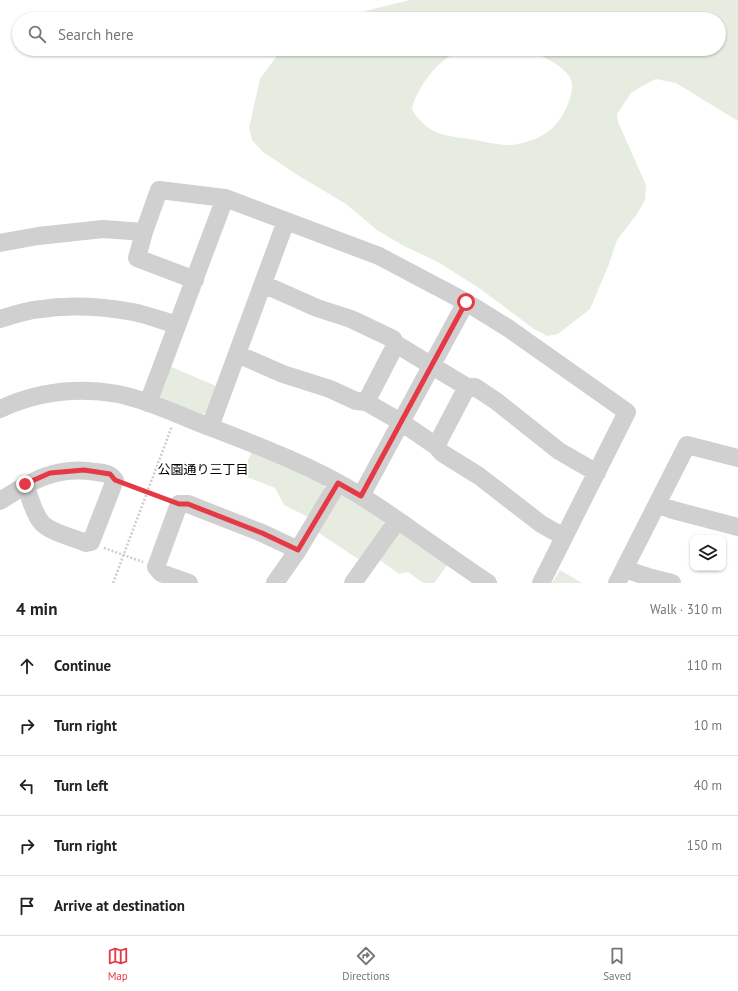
<!DOCTYPE html>
<meta charset="utf-8">
<style>
body{margin:0;font-family:"PT Sans","Noto Sans JP",sans-serif;background:#f2f2f2;color:#222}
.controls{position:absolute;right:12px;bottom:12px;display:grid;overflow:hidden;border-radius:8px;box-shadow:0 1px 3px #0004}
.controls button{width:36px;height:36px;display:grid;place-items:center;padding:0;border:0;border-bottom:1px solid #e0e0e0;background:#fff;color:#222;font:20px sans-serif}
.stop{position:absolute;width:12px;height:12px;margin:-9px;border:3px solid #e63946;border-radius:50%;background:#fff}
.stop.end{background:#e63946;border-color:#fff;box-shadow:0 1px 4px #0008}
.list{margin:0;padding:0;list-style:none}
h2{display:flex;justify-content:space-between;align-items:center;height:52px;margin:0;padding:0 16px;font-size:17px}
h2 small{font-size:13px;font-weight:400;color:#767676}
.list li{display:grid;grid-template-columns:26px 1fr auto;gap:12px;align-items:center;box-sizing:border-box;height:60px;padding:0 16px;border-top:1px solid #e0e0e0}
.list b{display:block;font-size:15px;white-space:nowrap}
.list em{font-size:13px;font-style:normal;color:#767676}
.icon{flex:none;width:22px;height:22px;fill:none;stroke:currentColor;stroke-width:2;stroke-linecap:round;stroke-linejoin:round}
.map{position:relative;flex:none;width:738px;height:583px;overflow:hidden}
.search{position:absolute;background:#fff;box-shadow:0 1px 3px #0004;left:12px;right:12px;top:12px;height:44px;display:flex;align-items:center;gap:10px;box-sizing:border-box;padding:0 14px;border-radius:22px;color:#767676;font-size:15px}
.sheet{height:352px;background:#fff}
nav{display:flex;justify-content:space-around;align-items:center;box-sizing:border-box;height:56px;border-top:1px solid #e0e0e0;background:#fff;font-size:11px;color:#767676}
nav a{display:grid;justify-items:center;gap:2px}
nav .on{color:#e63946}
.map>svg:first-child{display:block}
</style>
<div class="map">
<svg width="738" height="583" viewBox="0 0 738 583">
<rect width="100%" height="100%" fill="#fff"/>
<path fill="#e6ecdf" d="M 410,0 L 738,0 L 738,121 L 676,83 L 656,79 L 644,85 L 631,93 L 617,114 L 618,122 L 646,185 L 645,200 L 637,214 L 617,240 L 609,264 L 590,309 L 558,334 L 547,336 L 534,329 L 479,288 L 438,262 L 404,246 L 377,230 L 346,204 L 299,176 L 263,152 L 252,140 L 249,128 L 260,79 L 282,49 L 477,49 C 471,50 464,50 458,52 C 438,59 415,90 412,110 C 429,135 442,135 469,139 C 482,141 496,145 508,145 C 515,145 523,143 529,141 C 538,139 551,131 557,123 C 565,113 578,88 569,76 C 560,63 537,53 523,49 L 719,49 L 719,19 L 342,19 L 369,10 Z
M 169,366 L 216,386 L 208,413 L 198,416 L 161,403 L 157,395 Z
M 252,451 L 324,485 L 325,492 L 310,518 L 284,505 L 275,488 L 242,475 Z
M 342,493 L 383,519 L 385,527 L 361,561 L 316,531 Z
M 402,532 L 448,564 L 434,583 L 423,583 L 408,572 L 399,574 L 377,558 L 396,533 Z
M 560,570 L 582,583 L 552,583 Z"/>
<g fill="none" stroke-linecap="round" stroke-linejoin="round">
<path stroke="#cdcdcd" stroke-width="2.5" stroke-dasharray="2 2" stroke-linecap="butt" d="M 129,485 L 166,499
M 104,548 L 143,562
M 113,583 L 172,426"/>
<path stroke="#d0d0d0" stroke-width="18" d="M 0,243 L 38,236 L 103,229 L 144,232
M 195,280 L 137,258 L 144,232 L 159,190 L 225,198 L 379,256 L 466,302 L 508,328 L 627,412 L 541,583
M 0,319 C 42,304 90,304 133,312 C 148,315 163,321 177,325
M 396,344 L 467,387
M 237,354 L 283,374 L 330,389 L 356,401 L 366,402 L 396,344 L 393,339 L 351,319 L 317,308 L 263,284
M 366,402 L 401,422 L 436,446
M 148,403 L 225,198
M 0,409 C 37,392 78,387 118,394 C 148,400 178,415 207,426 C 259,446 312,466 361,496 C 376,505 391,516 406,526 C 433,545 460,564 488,583
M 210,427 L 286,221
M 361,496 L 466,302
M 0,501 C 31,481 57,465 96,472 C 104,473 109,473 115,480 L 91,542 L 86,543 C 74,538 49,532 41,522 C 33,512 30,497 25,484
M 657,504 L 673,510 L 738,527
M 564,537 L 541,524 L 479,476 L 442,453 L 436,446 L 467,387 L 475,387 L 496,401 L 559,451 L 597,473
M 624,569 L 652,578 L 672,583
M 189,583 L 161,573 L 156,567 L 179,504 L 188,504 L 262,533 L 298,550
M 275,583 L 298,550 L 338,483
M 353,583 L 397,521
M 617,583 L 687,445 L 738,458"/>
</g>
<g fill="none" stroke-linecap="round" stroke-linejoin="round">
<path stroke="#e63946" stroke-width="5" d="M 25,484 L 50,473 L 84,470 L 110,474 L 115,480 L 179,504 L 188,504 L 262,533 L 298,550 L 338,483 L 361,496 L 466,302"/>
</g>
<g text-anchor="middle" dominant-baseline="central" stroke-width="4" stroke-linejoin="round" paint-order="stroke">
<g font-size="13" fill="#000" stroke="#fff">
<text x="203" y="469">公園通り三丁目</text>
</g>
</g>
</svg>
<div class="controls">
<button><svg class="icon" aria-label="layers" viewBox="0 0 24 24"><path d="M12 4l9 5-9 5-9-5zM3 14l9 5 9-5"/></svg></button>
</div>
<div class="stop" style="left:466px;top:302px"></div>
<div class="stop end" style="left:25px;top:484px"></div>
<div class="search"><svg class="icon" aria-label="search" viewBox="0 0 24 24"><circle cx="10" cy="10" r="6"/><path d="M15 15l6 6"/></svg>Search here</div>
</div>
<section class="sheet">
<h2>4 min<small>Walk · 310 m</small></h2>
<ul class="list">
<li><svg class="icon" aria-label="ahead" viewBox="0 0 24 24"><path d="M12 20V5M6 11l6-6 6 6"/></svg><div><b>Continue</b></div><em>110 m</em></li>
<li><svg class="icon" aria-label="right" viewBox="0 0 24 24"><path d="M7 20v-9h11M14 6l5 5-5 5"/></svg><div><b>Turn right</b></div><em>10 m</em></li>
<li><svg class="icon" aria-label="left" viewBox="0 0 24 24"><path d="M17 20v-9H6M10 6l-5 5 5 5"/></svg><div><b>Turn left</b></div><em>40 m</em></li>
<li><svg class="icon" aria-label="right" viewBox="0 0 24 24"><path d="M7 20v-9h11M14 6l5 5-5 5"/></svg><div><b>Turn right</b></div><em>150 m</em></li>
<li><svg class="icon" aria-label="arrive" viewBox="0 0 24 24"><path d="M6 21V4h12l-3 4 3 4H6"/></svg><div><b>Arrive at destination</b></div></li>
</ul>
</section>
<nav>
<a class="on"><svg class="icon" aria-label="map" viewBox="0 0 24 24"><path d="M3 6l6-2 6 2 6-2v14l-6 2-6-2-6 2zM9 4v14M15 6v14"/></svg>Map</a>
<a><svg class="icon" aria-label="directions" viewBox="0 0 24 24"><path d="M12 3l9 9-9 9-9-9zM9 14v-3h6M13 9l2 2-2 2"/></svg>Directions</a>
<a><svg class="icon" aria-label="saved" viewBox="0 0 24 24"><path d="M7 4h10v16l-5-4-5 4z"/></svg>Saved</a>
</nav>
